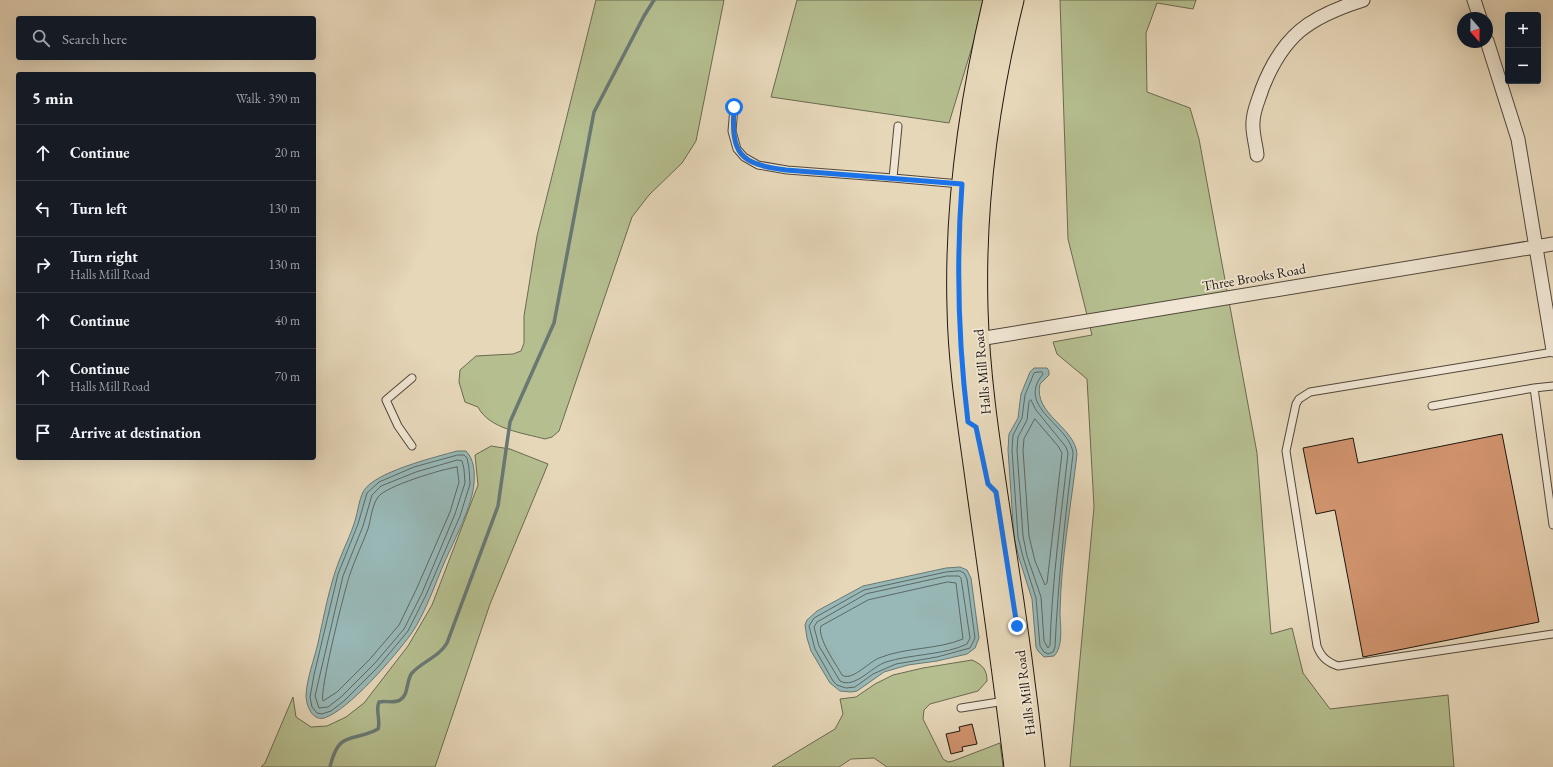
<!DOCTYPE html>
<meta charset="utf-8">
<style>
body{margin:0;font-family:"EB Garamond",serif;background:#20242c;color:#f1f3f6}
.controls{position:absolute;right:12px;top:12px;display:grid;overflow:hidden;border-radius:4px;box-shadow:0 4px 16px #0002}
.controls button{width:36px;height:36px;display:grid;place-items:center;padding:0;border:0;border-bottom:1px solid #363941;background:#171b24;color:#f1f3f6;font:20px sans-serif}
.compass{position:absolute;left:1457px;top:12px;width:36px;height:36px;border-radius:50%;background:#171b24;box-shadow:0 4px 16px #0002;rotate:160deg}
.stop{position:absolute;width:12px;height:12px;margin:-9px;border:3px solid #1a73e8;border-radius:50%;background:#fff}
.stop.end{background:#1a73e8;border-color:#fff;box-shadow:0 1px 4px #0008}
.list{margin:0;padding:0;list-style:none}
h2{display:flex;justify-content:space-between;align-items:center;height:52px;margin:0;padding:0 16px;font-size:17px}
h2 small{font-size:13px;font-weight:400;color:#9ea1a6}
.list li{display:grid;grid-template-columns:26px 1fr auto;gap:12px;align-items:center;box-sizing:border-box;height:56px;padding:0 16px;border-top:1px solid #363941}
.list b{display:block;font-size:15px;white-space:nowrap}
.list p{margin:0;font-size:13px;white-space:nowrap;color:#9ea1a6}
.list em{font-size:13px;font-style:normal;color:#9ea1a6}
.icon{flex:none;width:22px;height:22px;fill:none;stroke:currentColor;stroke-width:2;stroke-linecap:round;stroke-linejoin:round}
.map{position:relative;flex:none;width:1553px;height:767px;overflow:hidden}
.search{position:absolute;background:#171b24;box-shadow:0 4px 16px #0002;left:16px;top:16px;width:300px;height:44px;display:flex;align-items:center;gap:10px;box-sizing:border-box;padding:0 14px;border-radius:4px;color:#9ea1a6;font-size:15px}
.panel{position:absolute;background:#171b24;box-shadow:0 4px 16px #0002;left:16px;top:72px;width:300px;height:388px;border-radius:4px}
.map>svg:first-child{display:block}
</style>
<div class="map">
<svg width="1553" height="767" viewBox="0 0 1553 767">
<rect width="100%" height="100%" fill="#e6d7b9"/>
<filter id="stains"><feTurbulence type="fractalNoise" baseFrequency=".005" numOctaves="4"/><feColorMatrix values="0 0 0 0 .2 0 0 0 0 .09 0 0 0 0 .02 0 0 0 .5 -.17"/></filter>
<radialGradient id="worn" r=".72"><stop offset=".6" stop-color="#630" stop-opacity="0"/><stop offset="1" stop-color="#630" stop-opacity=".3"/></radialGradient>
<path fill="#b5be8f" stroke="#6a6a4f" d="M 596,0 L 724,0 L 696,141 L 682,163 L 649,195 L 632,217 L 559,431 L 552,437 L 545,439 C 523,433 489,429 478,407 L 465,402 L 459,382 L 460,370 L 476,356 L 513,354 L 521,351 L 524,343 L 524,316 L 537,236 Z
M 797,0 L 983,0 L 985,4 L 949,123 L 771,97 Z
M 1060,0 L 1196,0 L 1193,9 L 1157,3 L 1146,33 L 1147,92 L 1190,108 L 1199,139 L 1257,453 L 1271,634 L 1292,628 L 1303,673 L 1330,709 L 1448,695 L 1454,767 L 1070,767 L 1094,507 L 1087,379 L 1057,354 L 1053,342 L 1092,335 L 1068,239 Z
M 491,446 L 510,449 L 548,464 L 490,604 L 435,767 L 261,767 L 265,763 L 293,697 L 296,717 L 311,727 L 327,726 L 346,717 L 364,703 L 408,646 L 432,605 L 478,485 L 475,455 Z
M 972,660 C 983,665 987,670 987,681 L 978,691 L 930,704 L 924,710 L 923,719 L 943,759 L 948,762 L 953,761 L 1000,743 L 1003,767 L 887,767 L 874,758 L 851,759 L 839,767 L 772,767 L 835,729 L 843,714 L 840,699 L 856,697 L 875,684 L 893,675 L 923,668 Z"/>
<path fill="#98b8b7" stroke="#687874" d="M 1034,368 L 1047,368 L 1049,371 L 1049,375 L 1040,384 C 1033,414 1075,427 1077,454 C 1071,506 1061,559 1060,612 C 1060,624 1064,646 1054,656 L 1044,657 L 1038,651 L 1036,647 L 1032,599 L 1019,558 L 1014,537 L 1008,450 L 1009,434 L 1018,418 L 1021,394 L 1030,372 Z
M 457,451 L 466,451 C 474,459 475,472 474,483 C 473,504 454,541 445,561 C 435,584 425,614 411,634 C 396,655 348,711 324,718 C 312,721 306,705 306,695 C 307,678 314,660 318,643 C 324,616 329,587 339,561 C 344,548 351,534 355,521 C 358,511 359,500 363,492 C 373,472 436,457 457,451 Z
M 960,567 L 967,570 L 971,578 L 979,638 L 975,648 L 967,654 L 937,661 L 908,665 L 884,672 L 857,691 L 851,692 L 840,691 L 830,683 L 811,651 L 807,638 L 805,625 L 807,620 L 817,611 L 863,586 L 946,568 Z"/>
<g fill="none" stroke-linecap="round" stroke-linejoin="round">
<path stroke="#5c6863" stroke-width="1" d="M 1042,372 L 1043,374 C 1015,408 1071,425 1073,454 C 1065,518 1058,582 1055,647 L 1053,652 L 1048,654 L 1044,652 L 1040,646 L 1036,598 L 1023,557 L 1018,537 L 1012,450 L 1013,435 L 1022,418 L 1025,395 L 1034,373 Z
M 1031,400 L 1036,410 L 1066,447 L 1068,453 C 1061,518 1052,581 1050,645 L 1048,648 L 1044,641 L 1041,597 L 1027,556 L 1023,536 L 1017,450 L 1018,437 L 1027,420 L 1029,402 Z
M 1035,419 L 1058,446 L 1062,453 L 1047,583 L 1045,585 L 1035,561 L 1029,536 L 1023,450 L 1024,439 Z
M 458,455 L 464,455 L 467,458 L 469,468 L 470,484 L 460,516 L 426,595 L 408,631 L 378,667 L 344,701 L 331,711 L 322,714 L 317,713 L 312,707 L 310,697 L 314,675 L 338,574 L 358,524 L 367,493 L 379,482 L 414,467 Z
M 458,460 L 462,461 L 464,469 L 465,483 L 455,514 L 422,593 L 404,629 L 375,663 L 341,697 L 328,707 L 319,708 L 315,696 L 343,576 L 363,526 L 372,495 L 381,486 L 416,472 Z
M 457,467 L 459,482 L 450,512 L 416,590 L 399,625 L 370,659 L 337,692 L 323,701 C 319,692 344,593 349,577 C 354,561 362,545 368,529 C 371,519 372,505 378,497 C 386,486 442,469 457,467 Z
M 960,571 L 964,573 L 967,579 L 975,638 L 970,648 L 937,657 L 896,664 L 873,674 L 855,687 L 846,688 L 837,685 L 833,681 L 815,649 L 809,626 L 814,618 L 864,590 L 946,572 Z
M 947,576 L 959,576 L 961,578 L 970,638 L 967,644 C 945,655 911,654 886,662 C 871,667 855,689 840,681 L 819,646 L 814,627 L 817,622 L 866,594 Z
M 948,582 L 956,583 L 963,639 C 936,650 906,647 879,658 C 869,662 851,682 842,675 C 836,664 817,638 821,626 L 868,600 Z"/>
<path stroke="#687874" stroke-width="3.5" d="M 330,767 C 339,729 352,743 378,729 C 381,720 375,710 379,702 C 385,700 394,704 400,700 C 409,695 406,680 412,673 C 423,661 439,657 447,643 L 498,506 L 510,422 L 554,323 L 594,112 L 644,16 L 654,0"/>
</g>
<path fill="#d0936d" stroke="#20170f" d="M 1502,434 L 1539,622 L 1363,657 L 1335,510 L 1316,514 L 1303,448 L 1353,438 L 1358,463 Z
M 972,724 L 977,744 L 962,747 L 963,751 L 951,754 L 946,734 L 960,731 L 959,727 Z"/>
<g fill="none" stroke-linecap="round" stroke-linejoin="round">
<defs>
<path id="lane" d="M 734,107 L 732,131 L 737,149 L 744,157 L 758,165 L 787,170 L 893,178
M 898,126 L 893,178 L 960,184
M 1553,352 L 1310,392 L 1299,399 L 1296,404 L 1286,451 L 1317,646 C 1321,657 1327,662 1338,666 L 1553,634
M 412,378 L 386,400 L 398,426 L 412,446
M 1553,386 L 1534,388 L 1553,525
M 1432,406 L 1534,388
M 961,708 L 1005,701"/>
<path id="street" d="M 1474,0 L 1480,18
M 1487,41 L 1518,139 L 1553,350
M 1257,155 C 1256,144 1252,133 1253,122 C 1253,111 1259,99 1262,89 C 1283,35 1309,17 1363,0
M 973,340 L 1553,244"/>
<path id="primary" d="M 994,0 C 970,101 955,203 958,308 C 959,370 970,432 978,493 C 991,585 1004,676 1015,767
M 1013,0 C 988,101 974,204 977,308 C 979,387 993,466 1004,543 C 1016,618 1026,692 1034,767"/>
</defs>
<use href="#lane" stroke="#52473a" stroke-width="9"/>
<use href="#street" stroke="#52473a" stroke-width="15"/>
<use href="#primary" stroke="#20170f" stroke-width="23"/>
<use href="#lane" stroke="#efe5d2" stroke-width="7"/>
<use href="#street" stroke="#efe5d2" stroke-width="13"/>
<use href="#primary" stroke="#e6d7b9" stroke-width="21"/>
</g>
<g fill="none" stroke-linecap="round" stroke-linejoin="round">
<path stroke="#1a73e8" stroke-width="5" d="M 734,107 C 731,154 739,164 786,170 L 962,184 C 956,265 958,341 968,422 L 976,427 L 988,484 L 996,492 L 1017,626"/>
</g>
<g text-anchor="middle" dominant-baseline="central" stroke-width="3.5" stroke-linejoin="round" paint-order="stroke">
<g font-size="14" fill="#20170f" stroke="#efe5d2">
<text transform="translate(1254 277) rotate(-10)">Three Brooks Road</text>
<text transform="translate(982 372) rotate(-95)">Halls Mill Road</text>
<text transform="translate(1025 693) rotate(-97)">Halls Mill Road</text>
</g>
</g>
<rect width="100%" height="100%" filter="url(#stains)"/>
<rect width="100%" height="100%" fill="url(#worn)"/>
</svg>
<div class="controls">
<button>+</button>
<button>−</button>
</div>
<svg class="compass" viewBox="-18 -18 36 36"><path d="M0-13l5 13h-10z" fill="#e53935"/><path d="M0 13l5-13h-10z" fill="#9ea1a6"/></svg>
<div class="stop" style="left:734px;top:107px"></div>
<div class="stop end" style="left:1017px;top:626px"></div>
<div class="search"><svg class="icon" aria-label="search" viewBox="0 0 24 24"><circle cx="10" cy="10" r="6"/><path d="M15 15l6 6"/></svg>Search here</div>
<section class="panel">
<h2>5 min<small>Walk · 390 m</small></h2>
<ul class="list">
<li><svg class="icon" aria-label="ahead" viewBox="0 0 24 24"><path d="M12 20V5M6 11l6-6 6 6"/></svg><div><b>Continue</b></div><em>20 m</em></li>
<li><svg class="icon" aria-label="left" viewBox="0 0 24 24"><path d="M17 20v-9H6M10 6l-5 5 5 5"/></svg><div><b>Turn left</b></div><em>130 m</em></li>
<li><svg class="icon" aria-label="right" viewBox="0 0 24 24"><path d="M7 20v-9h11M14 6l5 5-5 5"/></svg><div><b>Turn right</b><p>Halls Mill Road</p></div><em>130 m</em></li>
<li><svg class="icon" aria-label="ahead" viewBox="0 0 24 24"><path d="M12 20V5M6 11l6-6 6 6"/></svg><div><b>Continue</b></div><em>40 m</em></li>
<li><svg class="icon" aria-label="ahead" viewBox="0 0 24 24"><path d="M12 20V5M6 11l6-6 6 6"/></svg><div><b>Continue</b><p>Halls Mill Road</p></div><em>70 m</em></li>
<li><svg class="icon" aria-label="arrive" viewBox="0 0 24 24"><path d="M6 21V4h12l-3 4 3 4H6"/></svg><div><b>Arrive at destination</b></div></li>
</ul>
</section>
</div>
